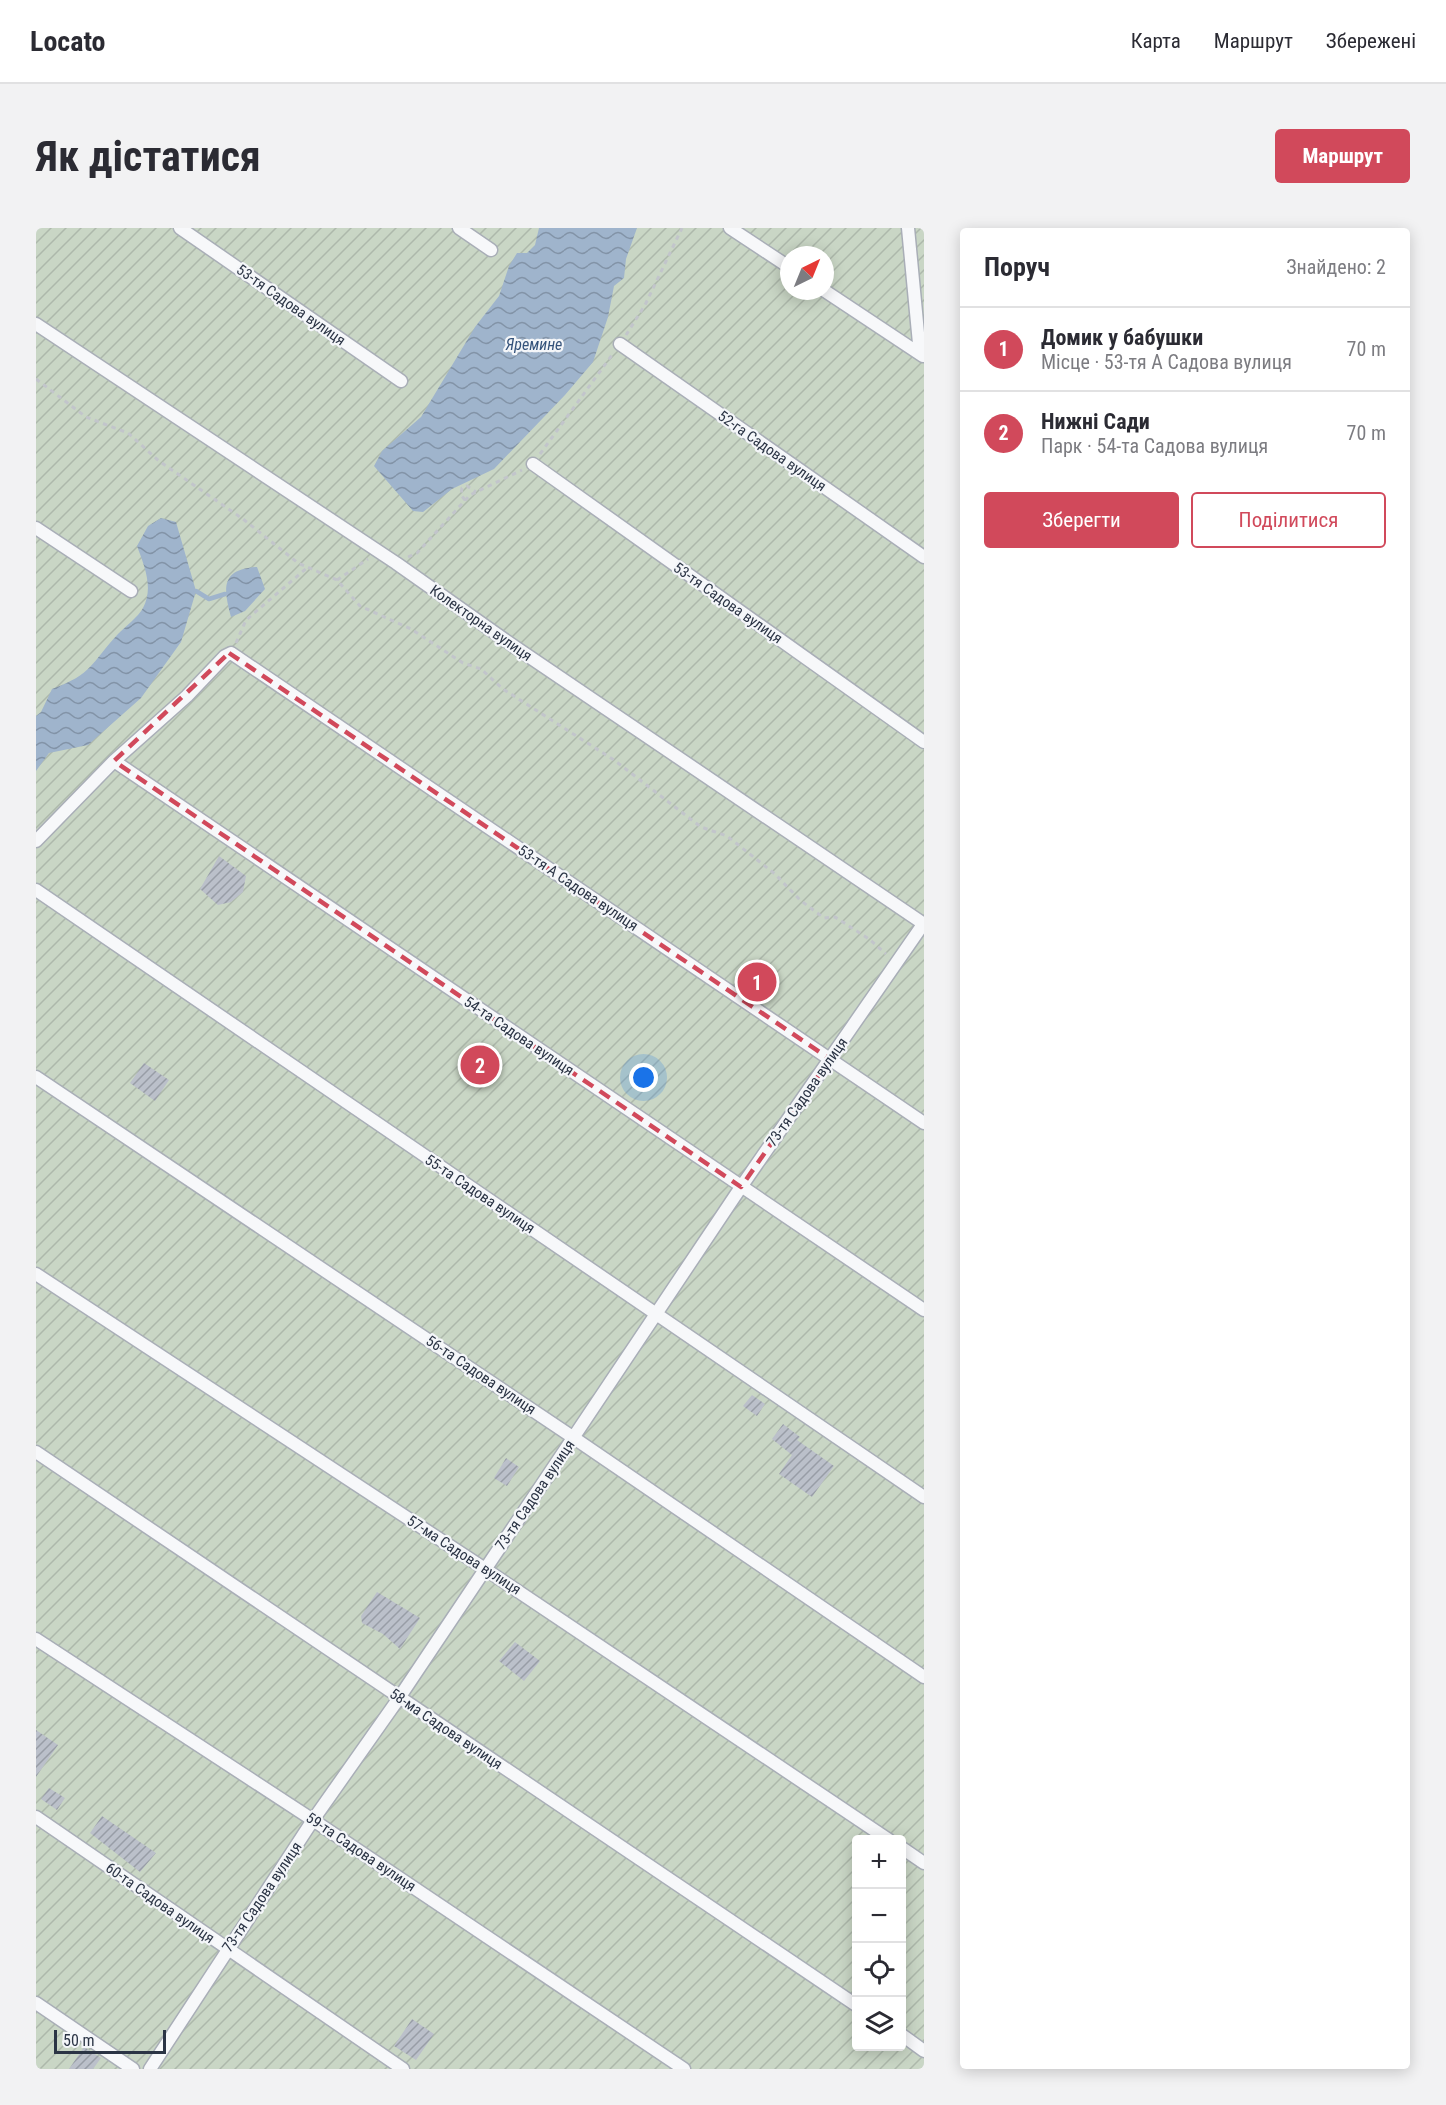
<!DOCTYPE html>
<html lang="uk">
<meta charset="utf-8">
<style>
body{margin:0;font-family:"Roboto Condensed",sans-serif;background:#f2f2f3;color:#2b2b33}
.controls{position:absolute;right:18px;bottom:18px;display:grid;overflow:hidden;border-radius:6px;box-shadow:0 3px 15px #0003}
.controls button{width:54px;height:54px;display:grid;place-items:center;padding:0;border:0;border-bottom:2px solid #e1e1e2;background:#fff;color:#2b2b33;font:30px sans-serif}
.compass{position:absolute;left:744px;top:18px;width:54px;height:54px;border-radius:50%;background:#fff;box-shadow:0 3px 15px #0003;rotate:43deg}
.scale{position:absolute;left:18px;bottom:15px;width:112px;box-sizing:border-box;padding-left:6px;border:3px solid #2b3445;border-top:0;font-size:16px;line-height:21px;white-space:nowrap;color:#2b3445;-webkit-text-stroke:4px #f4f6f9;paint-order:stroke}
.you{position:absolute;left:608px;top:850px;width:21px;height:21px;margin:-15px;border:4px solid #fff;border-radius:50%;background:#1a73e8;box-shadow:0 0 0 9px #1a73e833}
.badge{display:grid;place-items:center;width:39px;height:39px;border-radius:50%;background:#d1495b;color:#fff;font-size:20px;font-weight:700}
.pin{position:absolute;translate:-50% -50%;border:3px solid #fff;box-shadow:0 2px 6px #0006}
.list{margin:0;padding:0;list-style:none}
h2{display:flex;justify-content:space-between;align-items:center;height:78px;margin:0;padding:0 24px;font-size:26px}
h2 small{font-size:20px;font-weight:400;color:#7c7c81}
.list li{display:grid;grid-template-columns:39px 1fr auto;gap:18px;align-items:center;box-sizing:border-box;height:84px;padding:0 24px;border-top:2px solid #e1e1e2}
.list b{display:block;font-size:22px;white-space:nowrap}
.list p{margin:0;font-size:20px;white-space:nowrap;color:#7c7c81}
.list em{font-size:20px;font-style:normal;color:#7c7c81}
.actions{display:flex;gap:12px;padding:18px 24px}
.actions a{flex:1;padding:14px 0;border:2px solid #d1495b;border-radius:6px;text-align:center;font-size:21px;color:#d1495b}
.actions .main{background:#d1495b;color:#fff}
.icon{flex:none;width:33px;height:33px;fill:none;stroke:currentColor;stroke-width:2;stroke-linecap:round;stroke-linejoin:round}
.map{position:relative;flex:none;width:888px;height:1841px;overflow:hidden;border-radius:6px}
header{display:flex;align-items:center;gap:36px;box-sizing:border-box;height:84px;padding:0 30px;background:#fff;border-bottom:2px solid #e1e1e2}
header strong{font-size:28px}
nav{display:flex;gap:33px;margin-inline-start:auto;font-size:21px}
.intro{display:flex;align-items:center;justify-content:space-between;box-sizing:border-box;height:144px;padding:0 36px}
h1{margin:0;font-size:42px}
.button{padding:15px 27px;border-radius:6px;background:#d1495b;color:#fff;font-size:21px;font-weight:700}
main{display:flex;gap:36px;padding:0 36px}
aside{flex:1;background:#fff;border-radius:6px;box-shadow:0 3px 15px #0003}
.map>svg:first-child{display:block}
</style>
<header>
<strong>Locato</strong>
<nav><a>Карта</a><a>Маршрут</a><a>Збережені</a></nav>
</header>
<div class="intro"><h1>Як дістатися</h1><a class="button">Маршрут</a></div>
<main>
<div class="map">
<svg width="888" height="1841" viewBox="0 0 888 1841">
<defs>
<pattern id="garden-furrows" width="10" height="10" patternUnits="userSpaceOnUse" patternTransform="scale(1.5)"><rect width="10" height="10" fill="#c9d6c5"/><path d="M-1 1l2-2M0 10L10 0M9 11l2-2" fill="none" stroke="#adb8ab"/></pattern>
<pattern id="water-waves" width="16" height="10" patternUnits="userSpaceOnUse" patternTransform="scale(1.5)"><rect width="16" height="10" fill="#9fb4cc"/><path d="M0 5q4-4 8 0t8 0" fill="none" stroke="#8293a7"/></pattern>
<pattern id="building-hatch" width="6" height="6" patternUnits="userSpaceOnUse" patternTransform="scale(1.5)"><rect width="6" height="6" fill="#bbc0ca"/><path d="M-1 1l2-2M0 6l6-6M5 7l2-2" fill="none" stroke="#989da6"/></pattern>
</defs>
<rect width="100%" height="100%" fill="#e4e7ec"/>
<path fill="url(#garden-furrows)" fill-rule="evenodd" d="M 0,0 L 888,0 L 888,1841 L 0,1841 ZM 753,27 L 789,27 L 789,63 L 753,63 ZM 820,1612 L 866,1612 L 866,1818 L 820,1818 Z"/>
<path fill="url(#water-waves)" d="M 503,0 L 601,0 L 590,31 L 588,50 L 578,58 L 572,89 L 557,134 L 529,167 L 458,241 L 416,261 L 387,284 L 377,283 L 338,238 L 346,223 L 385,189 L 439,99 L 463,68 L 473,38 L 481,25 L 491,25 L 499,17 Z
M 125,290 L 140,294 L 160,363 L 145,414 L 105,470 L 52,517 L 13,525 L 0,543 L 0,488 L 5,484 L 16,461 C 57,446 55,435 82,406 C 89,399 102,389 107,380 C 118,360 108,337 101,318 L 112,298 Z
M 221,339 L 229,361 L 209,383 L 195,389 C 187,360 185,341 221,339 Z"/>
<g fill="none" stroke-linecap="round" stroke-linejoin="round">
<path stroke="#9fb4cc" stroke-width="4.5" d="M 160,363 L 173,371 L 189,366"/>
</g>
<path fill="url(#building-hatch)" d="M 183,628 L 210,648 L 207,664 L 195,674 L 182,677 L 164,661 Z
M 108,835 L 133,852 L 119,873 L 94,855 Z
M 716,1167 L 729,1176 L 721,1188 L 707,1178 Z
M 747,1196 L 764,1209 L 761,1212 L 798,1238 L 776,1269 L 743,1246 L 756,1227 L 736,1211 Z
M 470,1230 L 483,1239 L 471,1258 L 458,1250 Z
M 341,1364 L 384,1390 L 364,1421 L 347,1406 L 326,1395 L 325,1388 Z
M 479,1414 L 504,1433 L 488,1453 L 463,1433 Z
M 0,1502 L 22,1517 L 0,1549 Z
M 13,1560 L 29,1570 L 21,1582 L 5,1571 Z
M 66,1588 L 120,1625 L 104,1644 L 54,1605 Z
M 376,1791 L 398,1806 L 380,1832 L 358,1818 Z
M 48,1819 L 65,1830 L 57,1841 L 33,1841 Z"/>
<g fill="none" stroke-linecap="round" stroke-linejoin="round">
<defs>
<path id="street" d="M 144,0 L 365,153
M 423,0 L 455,22
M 694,0 L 753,39
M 872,0 L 884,126
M 789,63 L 887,128
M 0,96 L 360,335 L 479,419 L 888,696
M 584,116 L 888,329
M 497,236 L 888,514
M 0,300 L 95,363
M 78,533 L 888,1082
M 0,613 L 78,533 L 151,468 L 189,428 L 195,425 L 888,895
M 0,662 L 888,1269
M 0,849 L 538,1210 L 888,1449
M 0,1046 L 449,1341 L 853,1612
M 0,1224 L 820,1777
M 0,1411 L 277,1592 L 648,1841
M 0,1589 L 367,1841
M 866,1620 L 888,1635
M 0,1775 L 97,1841
M 866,1807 L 888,1823
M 114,1841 L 277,1592 L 363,1470 L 705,959 L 888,695"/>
</defs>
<use href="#street" stroke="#a9aeb7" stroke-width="15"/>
<path stroke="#c2c5cb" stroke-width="3" stroke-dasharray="4.5 4.5" stroke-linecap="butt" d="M 590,107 L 609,77 L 646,0
M 0,151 L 50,189 L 92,205 L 123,233 L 207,291 L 262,335 L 301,352 L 324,378 L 375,401 L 427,435 L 445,441 L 467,461 L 578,532 L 665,599 L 691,608 L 739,646 L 764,672 L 788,690 L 799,689 L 833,711 L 850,726
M 504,226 L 576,127
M 429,272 L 425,267 L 426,260 L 431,258 L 440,264
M 372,329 L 381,325 L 434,267 L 486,242
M 301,352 L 332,331
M 200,415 L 210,392 L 272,339"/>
<use href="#street" stroke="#f7f8fa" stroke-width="12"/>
</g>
<path fill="none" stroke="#d1495b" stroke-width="4.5" stroke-dasharray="12 8" stroke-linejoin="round" d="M 193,425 L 794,831 L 705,959 L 78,533 Z"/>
<g text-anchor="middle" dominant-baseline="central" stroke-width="4.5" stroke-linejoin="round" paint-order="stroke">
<g font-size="15" fill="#2b3445" stroke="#f4f6f9">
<text transform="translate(255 77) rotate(35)">53-тя Садова вулиця</text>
<text transform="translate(736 223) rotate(35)">52-га Садова вулиця</text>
<text transform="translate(692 375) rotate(35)">53-тя Садова вулиця</text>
<text transform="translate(445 395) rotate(35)">Колекторна вулиця</text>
<text transform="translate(542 660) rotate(34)">53-тя А Садова вулиця</text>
<text transform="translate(483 808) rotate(34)">54-та Садова вулиця</text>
<text transform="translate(771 864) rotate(-55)">73-тя Садова вулиця</text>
<text transform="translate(444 966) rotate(34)">55-та Садова вулиця</text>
<text transform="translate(445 1147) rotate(34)">56-та Садова вулиця</text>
<text transform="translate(499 1267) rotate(-56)">73-тя Садова вулиця</text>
<text transform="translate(428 1327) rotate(33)">57-ма Садова вулиця</text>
<text transform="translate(410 1501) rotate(34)">58-ма Садова вулиця</text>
<text transform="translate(325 1624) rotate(34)">59-та Садова вулиця</text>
<text transform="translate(226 1669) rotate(-56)">73-тя Садова вулиця</text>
<text transform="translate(124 1675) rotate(35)">60-та Садова вулиця</text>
</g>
<g font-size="16" font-style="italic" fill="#34527a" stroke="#f4f6f9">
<text x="498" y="116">Яремине</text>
</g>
</g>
</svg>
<div class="controls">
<button>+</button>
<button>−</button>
<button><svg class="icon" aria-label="locate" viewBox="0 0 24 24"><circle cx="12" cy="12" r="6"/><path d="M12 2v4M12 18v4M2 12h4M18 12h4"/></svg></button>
<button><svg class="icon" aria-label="layers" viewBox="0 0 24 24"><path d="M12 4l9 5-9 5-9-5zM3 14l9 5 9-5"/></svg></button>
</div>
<svg class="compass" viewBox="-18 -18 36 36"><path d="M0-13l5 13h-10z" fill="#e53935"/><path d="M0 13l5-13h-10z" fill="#7c7c81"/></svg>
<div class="scale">50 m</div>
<div class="you"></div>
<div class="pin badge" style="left:721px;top:754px">1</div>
<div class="pin badge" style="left:444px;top:837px">2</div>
</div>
<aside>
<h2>Поруч<small>Знайдено: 2</small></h2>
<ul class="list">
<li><span class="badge">1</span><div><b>Домик у бабушки</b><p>Місце · 53-тя А Садова вулиця</p></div><em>70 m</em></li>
<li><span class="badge">2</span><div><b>Нижні Сади</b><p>Парк · 54-та Садова вулиця</p></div><em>70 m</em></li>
</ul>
<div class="actions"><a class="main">Зберегти</a><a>Поділитися</a></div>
</aside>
</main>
